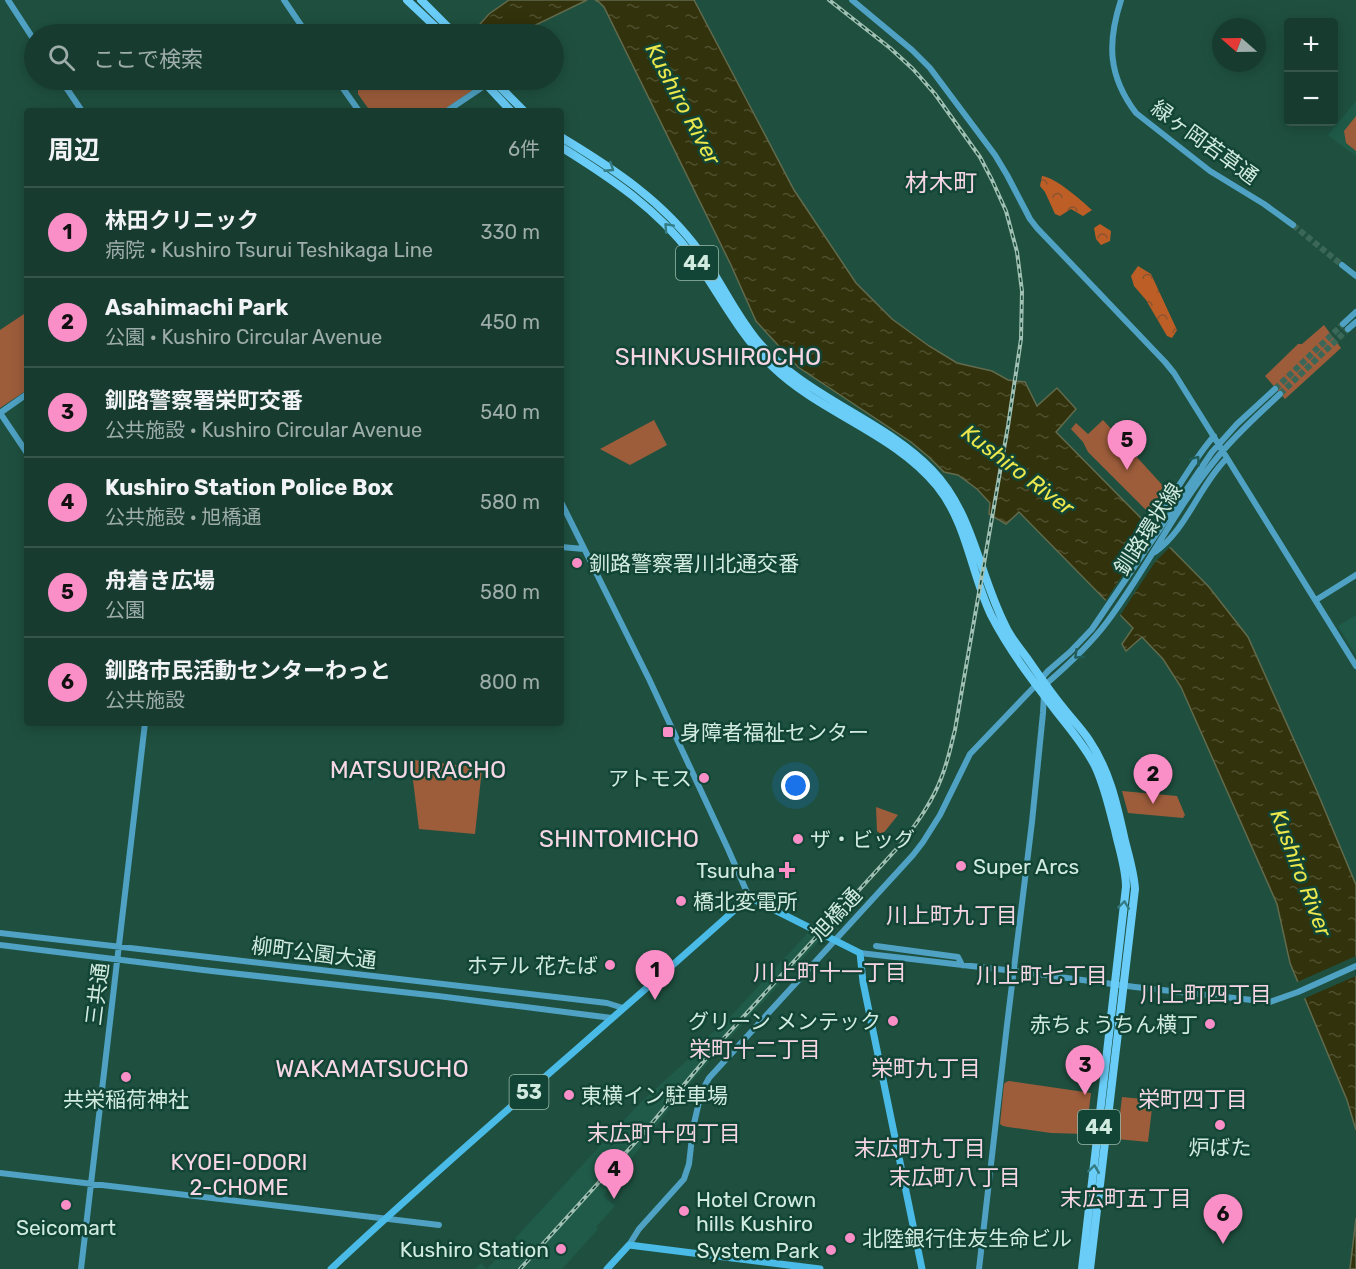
<!DOCTYPE html>
<html lang="ja">
<meta charset="utf-8">
<style>
body{margin:0;font-family:Rubik,"Noto Sans JP",sans-serif;background:#24473b;color:#f1f3f6}
.controls{position:absolute;right:18px;top:18px;display:grid;overflow:hidden;border-radius:6px;box-shadow:0 3px 15px #0003}
.controls button{width:54px;height:54px;display:grid;place-items:center;padding:0;border:0;border-bottom:2px solid #36564b;background:#173c2f;color:#f1f3f6;font:30px sans-serif}
.compass{position:absolute;left:1212px;top:18px;width:54px;height:54px;border-radius:50%;background:#173c2f;box-shadow:0 3px 15px #0003;rotate:290deg}
.you{position:absolute;left:796px;top:786px;width:21px;height:21px;margin:-15px;border:4px solid #fff;border-radius:50%;background:#1a73e8;box-shadow:0 0 0 9px #1a73e833}
.badge{display:grid;place-items:center;width:39px;height:39px;border-radius:50%;background:#fa8fc8;color:#111;font-size:20px;font-weight:700}
.pin{position:absolute;translate:-50% -50px;filter:drop-shadow(0 2px 3px #0008)}
.pin::after{content:'';position:absolute;top:32px;width:21px;height:18px;background:inherit;clip-path:polygon(0 0,100% 0,50% 100%)}
.list{margin:0;padding:0;list-style:none}
h2{display:flex;justify-content:space-between;align-items:center;height:78px;margin:0;padding:0 24px;font-size:26px}
h2 small{font-size:20px;font-weight:400;color:#9eadaa}
.list li{display:grid;grid-template-columns:39px 1fr auto;gap:18px;align-items:center;box-sizing:border-box;height:90px;padding:0 24px;border-top:2px solid #36564b}
.list b{display:block;font-size:22px;white-space:nowrap}
.list p{margin:0;font-size:20px;white-space:nowrap;color:#9eadaa}
.list em{font-size:20px;font-style:normal;color:#9eadaa}
.icon{flex:none;width:33px;height:33px;fill:none;stroke:currentColor;stroke-width:2;stroke-linecap:round;stroke-linejoin:round}
.map{position:relative;flex:none;width:1356px;height:1269px;overflow:hidden}
.search{position:absolute;background:#173c2f;box-shadow:0 3px 15px #0003;left:24px;top:24px;width:540px;height:66px;display:flex;align-items:center;gap:15px;box-sizing:border-box;padding:0 21px;border-radius:33px;color:#9eadaa;font-size:22px}
.panel{position:absolute;background:#173c2f;box-shadow:0 3px 15px #0003;left:24px;top:108px;width:540px;height:618px;border-radius:6px}
.map>svg:first-child{display:block}
</style>
<div class="map">
<svg width="1356" height="1269" viewBox="0 0 1356 1269">
<defs>
<pattern id="forest-crowns" width="20" height="18" patternUnits="userSpaceOnUse" patternTransform="scale(1.5)"><rect width="20" height="18" fill="#bc5e25"/><path d="M2 6a3 3 0 1 1 6 0M12 15a3 3 0 1 1 6 0" fill="none" stroke="#8a5431"/></pattern>
<pattern id="water-ripples" width="26" height="14" patternUnits="userSpaceOnUse" patternTransform="scale(1.5)"><rect width="26" height="14" fill="#32320c"/><path d="M2 4q2-2 4 0t4 0M15 11q2-2 4 0t4 0" fill="none" stroke="#4f502f"/></pattern>
</defs>
<rect width="100%" height="100%" fill="#1f503f"/>
<path fill="#1f5b48" d="M 1356,101 L 1356,156 L 1328,135 Z
M 1356,615 L 1356,655 L 1338,626 Z
M 818,922 L 831,928 L 731,1037 L 679,1096 L 603,1196 L 615,1206 L 596,1227 L 598,1229 L 562,1269 L 475,1269 L 481,1263 L 487,1269 L 599,1147 L 641,1102 L 692,1056 L 689,1051 L 716,1030 L 731,1016 Z"/>
<path fill="url(#forest-crowns)" d="M 1042,176 C 1055,177 1082,201 1092,210 L 1083,216 L 1071,209 L 1060,216 L 1055,214 L 1045,192 L 1040,186 Z
M 1100,224 L 1111,231 L 1110,241 L 1101,245 L 1096,239 L 1094,228 Z
M 1138,266 L 1151,274 L 1177,330 L 1172,338 L 1167,336 L 1146,300 L 1134,286 L 1131,276 Z"/>
<path fill="#9d5d3b" d="M 372,80 L 471,80 L 477,85 L 476,88 L 442,111 L 370,111 L 358,94 L 358,89 Z
M 1356,116 L 1356,151 L 1346,143 L 1344,131 Z
M 27,312 L 27,390 L 0,408 L 0,330 Z
M 1324,325 L 1341,348 L 1285,399 L 1265,376 L 1298,344 L 1302,344 Z
M 654,420 L 667,445 L 630,465 L 600,449 Z
M 1103,420 L 1165,488 L 1149,513 L 1088,452 L 1083,442 L 1071,429 L 1076,423 L 1088,434 Z
M 414,760 L 482,768 L 475,834 L 419,829 L 411,764 Z
M 1122,791 L 1177,796 L 1185,815 L 1183,818 L 1128,813 Z
M 876,807 L 898,815 L 882,835 L 877,831 Z
M 1009,1081 L 1091,1093 L 1086,1134 L 1051,1133 L 1008,1127 L 1003,1126 L 1000,1124 L 1004,1084 L 1006,1082 Z
M 1122,1097 L 1153,1100 L 1148,1142 L 1117,1139 Z"/>
<path fill="url(#water-ripples)" stroke="#626a4c" stroke-width="1.5" d="M 509,0 L 587,0 L 517,34 L 477,34 L 474,31 L 489,14 Z
M 595,0 L 694,0 L 794,190 L 856,283 L 892,319 L 929,346 L 957,363 L 992,371 L 1008,380 L 1025,382 L 1037,406 L 1057,388 L 1076,409 L 1056,432 L 1209,587 L 1248,637 L 1316,789 L 1356,885 L 1356,1130 L 1347,1100 L 1290,963 L 1277,904 L 1181,687 L 1163,659 L 1142,637 L 1126,651 L 1122,644 L 1133,628 L 1019,512 L 1006,524 L 989,514 L 990,503 L 977,489 L 958,475 L 944,472 L 929,457 L 911,442 L 798,367 L 756,321 L 731,265 L 604,7 L 599,2 Z
M 1356,1218 L 1356,1269 L 1350,1269 Z"/>
<path fill="#1f503f" d="M 1150,522 L 1172,545 L 1155,562 L 1119,617 L 1104,603 L 1139,550 Z
M 1356,956 L 1356,976 L 1303,999 L 1295,983 Z"/>
<g fill="none" stroke-linecap="round" stroke-linejoin="round">
<path stroke="#3a6757" stroke-width="6" stroke-dasharray="6 3" stroke-linecap="butt" d="M 1293,225 L 1342,265
M 1275,389 L 1343,324
M 1280,394 L 1348,329"/>
<path stroke="#4fa2c4" stroke-width="6" d="M 8,0 L 34,40
M 284,0 L 307,34
M 852,0 L 912,50 L 930,68 L 995,155 L 1007,175 L 1030,219 L 1037,228 L 1165,362 L 1174,373 L 1209,429 L 1356,666
M 1121,0 C 1107,43 1108,76 1136,113 L 1210,171 L 1264,204 L 1293,225
M 61,80 L 82,111
M 337,80 L 359,111
M 447,111 L 493,80
M 1342,265 L 1356,276
M 1343,324 L 1356,312
M 1348,329 L 1356,322
M 0,413 L 27,453
M 0,413 L 27,394
M 561,502 L 649,679 L 728,849 L 749,897
M 1148,542 C 1154,522 1166,505 1178,487 C 1189,470 1200,452 1214,436
M 561,547 L 584,549
M 1155,552 C 1187,529 1199,486 1227,458
M 1316,600 L 1356,575
M 1046,684 C 1068,665 1089,646 1107,622 C 1146,570 1175,509 1216,459 C 1235,435 1258,415 1280,394
M 0,933 L 607,1003 L 623,1008
M 0,945 L 203,970 L 438,996 L 612,1018
M 876,946 L 958,957 L 962,965
M 860,953 L 1014,971 L 1135,987 L 1270,1002 L 1298,992 L 1356,966
M 0,1173 L 439,1225
M 629,1245 L 639,1229 L 684,1179 L 689,1164 L 693,1128 L 701,1093 L 709,1078 L 913,855 L 923,842 L 940,815 L 970,754 L 1036,685 L 1048,671 L 1070,652 L 1092,629 L 1212,452 L 1237,424 L 1275,389
M 81,1269 L 145,723
M 979,1269 L 1007,1025 L 1032,822 L 1043,713 L 1044,694"/>
<path stroke="#4abae6" stroke-width="7" d="M 331,1269 C 467,1141 611,1022 749,897 L 860,953 L 863,982 L 922,1269
M 607,1269 L 629,1245 L 820,1269"/>
<path stroke="#69cdf8" stroke-width="8" d="M 407,0 L 443,34
M 421,0 L 455,34
M 482,80 L 511,111
M 493,80 L 524,111
M 561,137 C 614,169 663,201 700,252 C 720,280 734,312 756,339 C 803,397 882,418 932,470 C 973,512 979,574 1005,625 C 1010,637 1019,647 1027,658 C 1038,674 1049,690 1061,705 C 1070,717 1081,728 1089,740 C 1110,771 1117,805 1125,841 C 1129,857 1134,873 1135,889 L 1090,1269
M 561,147 C 611,178 659,210 694,258 C 720,295 740,336 773,367 C 822,414 894,433 937,486 C 967,523 971,573 991,615 C 1009,650 1032,680 1056,711 C 1070,729 1085,746 1095,766 C 1105,787 1109,808 1115,830 C 1119,849 1126,868 1126,887 L 1082,1269"/>
<defs>
<path id="rail" d="M 520,1269 L 641,1136 L 714,1049 L 901,844 C 917,823 933,801 942,776 C 948,761 951,745 955,730 L 1008,426 L 1021,339 L 1022,291 L 1017,252 L 1006,211 L 992,180 L 980,157 L 935,94 L 913,69 L 890,48 L 829,0"/>
</defs>
<use href="#rail" stroke="#a1c0b4" stroke-width="4"/>
<use href="#rail" stroke="#124535" stroke-width="1.5" stroke-dasharray="4.5" stroke-linecap="butt"/>
</g>
<defs><path id="oneway-chevron" d="M-2-3.5L2.5 0L-2 3.5" fill="none" stroke-width="1.6" stroke-linecap="round" stroke-linejoin="round" transform="scale(1.5)"/></defs>
<g stroke="#357b83">
<use href="#oneway-chevron" transform="translate(610 168) rotate(33)"/>
<use href="#oneway-chevron" transform="translate(668 227) rotate(-133)"/>
<use href="#oneway-chevron" transform="translate(1124 905) rotate(-83)"/>
<use href="#oneway-chevron" transform="translate(1094 1169) rotate(-83)"/>
</g>
<g stroke="#215c59">
<use href="#oneway-chevron" transform="translate(1196 460) rotate(-55)"/>
<use href="#oneway-chevron" transform="translate(1078 655) rotate(136)"/>
</g>
<g fill="#fa8fc8" stroke="#124535" stroke-width="2">
<circle cx="577" cy="563" r="6"/>
<rect x="662" y="726" width="12" height="12" rx="3"/>
<circle cx="704" cy="778" r="6"/>
<circle cx="798" cy="839" r="6"/>
<circle cx="961" cy="866" r="6"/>
<path d="M784 861h6v6h6v6h-6v6h-6v-6h-6v-6h6z"/>
<circle cx="681" cy="901" r="6"/>
<circle cx="610" cy="965" r="6"/>
<circle cx="893" cy="1021" r="6"/>
<circle cx="1210" cy="1024" r="6"/>
<circle cx="126" cy="1077" r="6"/>
<circle cx="569" cy="1095" r="6"/>
<circle cx="1220" cy="1125" r="6"/>
<circle cx="66" cy="1205" r="6"/>
<circle cx="684" cy="1211" r="6"/>
<circle cx="850" cy="1238" r="6"/>
<circle cx="561" cy="1249" r="6"/>
<circle cx="831" cy="1250" r="6"/>
</g>
<g text-anchor="middle" dominant-baseline="central" stroke-width="5" stroke-linejoin="round" paint-order="stroke">
<g fill="#124535" stroke="#98b9ad" stroke-width="1.5">
<rect x="676" y="246" width="42" height="34" rx="4.5"/>
<rect x="509.5" y="1075" width="39" height="34" rx="4.5"/>
<rect x="1078" y="1110" width="42" height="34" rx="4.5"/>
</g>
<g font-size="20" font-weight="bold" fill="#d2ebe0">
<text x="697" y="263">44</text>
<text x="529" y="1092">53</text>
<text x="1099" y="1127">44</text>
</g>
<g font-size="21" fill="#d2ebe0" stroke="#124535">
<text transform="translate(1205 142) rotate(36)">緑ヶ岡若草通</text>
<text transform="translate(1148 529) rotate(-57)">釧路環状線</text>
<text transform="translate(836 914) rotate(-47)">旭橋通</text>
<text transform="translate(314 953) rotate(7)">柳町公園大通</text>
<text transform="translate(97 994) rotate(-83)">三共通</text>
</g>
<g font-size="21" fill="#d2ebe0" stroke="#124535" text-anchor="start">
<text x="589" y="563">釧路警察署川北通交番</text>
<text x="680" y="732">身障者福祉センター</text>
<text x="692" y="778" text-anchor="end">アトモス</text>
<text x="810" y="839">ザ・ビッグ</text>
<text x="973" y="866">Super Arcs</text>
<text x="775" y="870" text-anchor="end">Tsuruha</text>
<text x="693" y="901">橋北変電所</text>
<text x="598" y="965" text-anchor="end">ホテル 花たば</text>
<text x="881" y="1021" text-anchor="end">グリーン メンテック</text>
<text x="1198" y="1024" text-anchor="end">赤ちょうちん横丁</text>
<text x="581" y="1095">東横イン駐車場</text>
<text x="126" y="1099" text-anchor="middle">共栄稲荷神社</text>
<text x="1220" y="1147" text-anchor="middle">炉ばた</text>
<text x="696" y="1199">Hotel Crown<tspan x="696" dy="24">hills Kushiro</tspan></text>
<text x="66" y="1227" text-anchor="middle">Seicomart</text>
<text x="862" y="1238">北陸銀行住友生命ビル</text>
<text x="549" y="1249" text-anchor="end">Kushiro Station</text>
<text x="819" y="1250" text-anchor="end">System Park</text>
</g>
<g font-size="22" font-style="italic" fill="#ebe74c" stroke="#124535">
<text transform="translate(683 104) rotate(62)">Kushiro River</text>
<text transform="translate(1018 470) rotate(37)">Kushiro River</text>
<text transform="translate(1301 873) rotate(69)">Kushiro River</text>
</g>
<g font-size="22" fill="#f6d6e5" stroke="#124535">
<text x="952" y="915">川上町九丁目</text>
<text x="830" y="972">川上町十一丁目</text>
<text x="1042" y="975">川上町七丁目</text>
<text x="1206" y="994">川上町四丁目</text>
<text x="755" y="1049">栄町十二丁目</text>
<text x="926" y="1068">栄町九丁目</text>
<text x="1193" y="1099">栄町四丁目</text>
<text x="664" y="1133">末広町十四丁目</text>
<text x="920" y="1148">末広町九丁目</text>
<text x="239" y="1162">KYOEI-ODORI<tspan x="239" dy="25">2-CHOME</tspan></text>
<text x="955" y="1177">末広町八丁目</text>
<text x="1126" y="1198">末広町五丁目</text>
</g>
<g font-size="24" fill="#f6d6e5" stroke="#124535">
<text x="941" y="183">材木町</text>
<text x="718" y="357">SHINKUSHIROCHO</text>
<text x="418" y="770">MATSUURACHO</text>
<text x="619" y="839">SHINTOMICHO</text>
<text x="372" y="1069">WAKAMATSUCHO</text>
</g>
</g>
</svg>
<div class="controls">
<button>+</button>
<button>−</button>
</div>
<svg class="compass" viewBox="-18 -18 36 36"><path d="M0-13l5 13h-10z" fill="#e53935"/><path d="M0 13l5-13h-10z" fill="#9eadaa"/></svg>
<div class="you"></div>
<div class="pin badge" style="left:655px;top:1000px">1</div>
<div class="pin badge" style="left:1153px;top:804px">2</div>
<div class="pin badge" style="left:1085px;top:1095px">3</div>
<div class="pin badge" style="left:614px;top:1199px">4</div>
<div class="pin badge" style="left:1127px;top:470px">5</div>
<div class="pin badge" style="left:1223px;top:1244px">6</div>
<div class="search"><svg class="icon" aria-label="search" viewBox="0 0 24 24"><circle cx="10" cy="10" r="6"/><path d="M15 15l6 6"/></svg>ここで検索</div>
<section class="panel">
<h2>周辺<small>6件</small></h2>
<ul class="list">
<li><span class="badge">1</span><div><b>林田クリニック</b><p>病院 · Kushiro Tsurui Teshikaga Line</p></div><em>330 m</em></li>
<li><span class="badge">2</span><div><b>Asahimachi Park</b><p>公園 · Kushiro Circular Avenue</p></div><em>450 m</em></li>
<li><span class="badge">3</span><div><b>釧路警察署栄町交番</b><p>公共施設 · Kushiro Circular Avenue</p></div><em>540 m</em></li>
<li><span class="badge">4</span><div><b>Kushiro Station Police Box</b><p>公共施設 · 旭橋通</p></div><em>580 m</em></li>
<li><span class="badge">5</span><div><b>舟着き広場</b><p>公園</p></div><em>580 m</em></li>
<li><span class="badge">6</span><div><b>釧路市民活動センターわっと</b><p>公共施設</p></div><em>800 m</em></li>
</ul>
</section>
</div>
